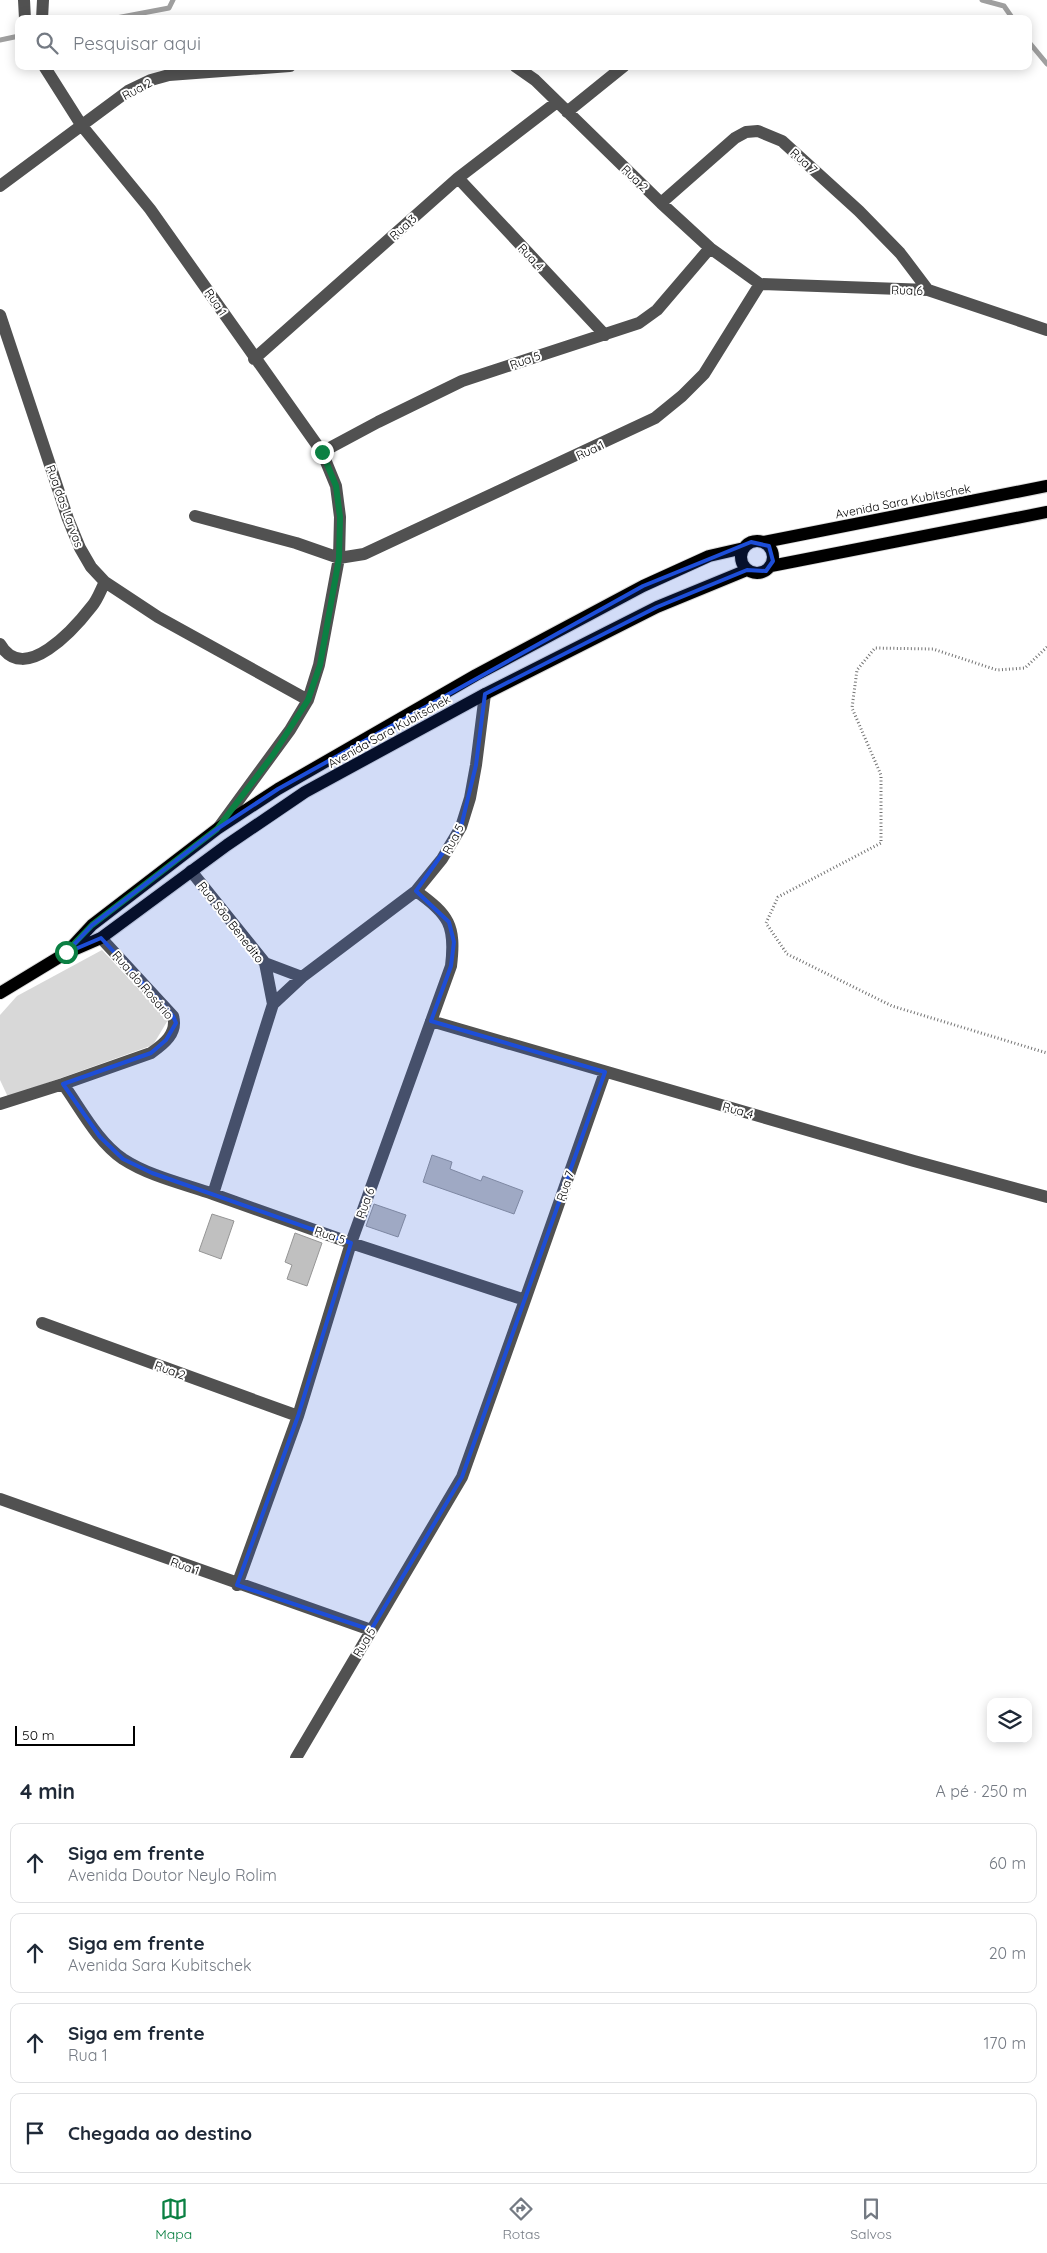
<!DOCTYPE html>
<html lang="pt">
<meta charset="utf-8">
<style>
body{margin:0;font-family:Quicksand,sans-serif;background:#f6f6f7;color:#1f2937}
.controls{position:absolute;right:15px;bottom:15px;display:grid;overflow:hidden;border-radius:10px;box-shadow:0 2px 12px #0003}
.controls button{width:45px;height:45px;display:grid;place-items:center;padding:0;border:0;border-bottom:1px solid #e0e1e3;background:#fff;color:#1f2937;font:25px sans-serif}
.scale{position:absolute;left:15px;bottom:12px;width:120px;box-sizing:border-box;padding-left:5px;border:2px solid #000;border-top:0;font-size:14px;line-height:18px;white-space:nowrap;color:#000;-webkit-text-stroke:4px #fff;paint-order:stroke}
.stop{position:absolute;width:15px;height:15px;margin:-11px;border:4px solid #0b8043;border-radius:50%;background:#fff}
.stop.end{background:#0b8043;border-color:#fff;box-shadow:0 1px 5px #0008}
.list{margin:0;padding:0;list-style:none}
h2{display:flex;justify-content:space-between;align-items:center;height:65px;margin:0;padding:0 20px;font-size:21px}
h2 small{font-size:16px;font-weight:400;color:#747a83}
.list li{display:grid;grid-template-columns:32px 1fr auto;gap:15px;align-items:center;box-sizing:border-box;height:80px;margin:0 10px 10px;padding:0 10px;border:1px solid #e0e1e3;border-radius:10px}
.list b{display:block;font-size:19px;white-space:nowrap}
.list p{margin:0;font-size:16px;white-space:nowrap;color:#747a83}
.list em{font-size:16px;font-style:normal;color:#747a83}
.icon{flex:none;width:28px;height:28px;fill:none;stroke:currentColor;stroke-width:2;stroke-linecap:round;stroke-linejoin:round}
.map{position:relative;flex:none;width:1047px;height:1758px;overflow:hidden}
.search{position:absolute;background:#fff;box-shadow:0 2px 12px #0003;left:15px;right:15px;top:15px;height:55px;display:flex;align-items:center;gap:12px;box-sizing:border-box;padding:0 18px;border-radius:10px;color:#747a83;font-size:19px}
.sheet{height:425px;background:#fff}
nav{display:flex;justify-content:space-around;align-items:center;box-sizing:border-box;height:70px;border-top:1px solid #e0e1e3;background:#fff;font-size:14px;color:#747a83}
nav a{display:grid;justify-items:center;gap:2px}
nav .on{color:#0b8043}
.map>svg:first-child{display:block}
</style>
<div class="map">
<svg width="1047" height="1758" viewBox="0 0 1047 1758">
<rect width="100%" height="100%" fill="#fff"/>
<path fill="#d8d8d8" d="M 102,950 L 168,1020 L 153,1045 L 8,1097 L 0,1080 L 0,1015 L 17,996 Z"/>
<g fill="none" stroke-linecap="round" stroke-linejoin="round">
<path stroke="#9f9f9f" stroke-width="5" d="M 982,0 L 1004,6 L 1013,19
M 111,19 L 169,8 L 173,0
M 0,40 L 19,36
M 1028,41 L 1047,64"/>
</g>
<path fill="#c0c0c0" stroke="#959595" d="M 432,1155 L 452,1162 L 450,1169 L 481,1181 L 483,1176 L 523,1191 L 514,1214 L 423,1182 Z
M 374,1204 L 406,1215 L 398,1237 L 366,1226 Z
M 212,1214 L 234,1221 L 221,1259 L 199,1251 Z
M 295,1233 L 322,1243 L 307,1286 L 287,1279 L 292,1265 L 285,1262 Z"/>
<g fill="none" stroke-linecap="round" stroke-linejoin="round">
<defs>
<path id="major" d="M741 557a16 16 0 1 1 32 0a16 16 0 1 1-32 0Z
M 764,542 L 1047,486
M 771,566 L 1047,512
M 71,951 L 101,938 L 227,845 L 305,792 L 485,694 L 657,607 L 747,570
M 0,993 L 66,953 L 92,925 L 217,829 L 278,789 L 476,675 L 643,586 L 709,556 L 744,548"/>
</defs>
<use href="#major" stroke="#dbdbdb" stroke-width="14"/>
<path stroke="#737373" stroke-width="3" stroke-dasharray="1 2.5" stroke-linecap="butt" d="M 1047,647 L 1025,668 L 997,670 L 933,649 L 875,648 L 857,670 L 852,708 L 881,775 L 881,843 L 778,897 L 766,923 L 787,954 L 892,1006 L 1047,1053"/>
<path stroke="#515151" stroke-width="12" d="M 24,0 L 25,19
M 42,19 L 43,0
M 44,66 L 82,126 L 150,209 L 322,452 L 336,486 L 340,517 L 339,558 L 319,665 L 308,700 L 290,730 L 219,827
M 515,66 L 535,80 L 661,203 L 710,248 L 760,284
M 567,112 L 624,66
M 458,178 L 605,335
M 0,186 L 128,91 L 151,80 L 169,75 L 290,66
M 661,203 L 735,138 L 746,132 L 758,131 L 782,141 L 859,211 L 900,253 L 928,290
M 760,284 L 928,290 L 1047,330
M 0,315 L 68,519 L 80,548 L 91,567 L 105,582 L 158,617 L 308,700
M 254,359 L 458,178 L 557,102
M 322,452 L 378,422 L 462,381 L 639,323 L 657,310 L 710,248
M 195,516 L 296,543 L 339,558 L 364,554 L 655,418 L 682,396 L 704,374 L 760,284
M 0,644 C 24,686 75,628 92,606 C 98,599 101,589 105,582
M 191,871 L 265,963 L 273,1004
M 265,963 L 302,977
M 431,1021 L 914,1161 L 1047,1197
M 63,1084 L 151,1053 C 164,1044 178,1033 173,1016 L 101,938
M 0,1104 L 63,1084 C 81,1109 97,1141 123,1159 C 149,1176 184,1184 213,1194
M 525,1300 L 605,1072
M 42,1323 L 298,1416
M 0,1499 L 371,1630
M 237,1585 L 298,1416 L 351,1243 L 451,966 C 456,925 449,915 416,891
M 296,1758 L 462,1477 L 525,1300 L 351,1243 L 213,1194 L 273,1004 L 302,977 L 416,891 L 442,859 L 461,827 L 470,798 L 476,765 L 485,694"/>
<use href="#major" stroke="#000" stroke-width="12"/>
</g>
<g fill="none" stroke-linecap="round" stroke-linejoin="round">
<path stroke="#0b8043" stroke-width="6" d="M 66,952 L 92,925 L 217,829 L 273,755 L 308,700 L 320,665 L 339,558 L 340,517 L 336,486 L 322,452"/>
</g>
<path fill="#1d4ed8" fill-opacity="0.2" stroke="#1d4ed8" stroke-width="4" stroke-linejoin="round" d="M 751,542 L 769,546 L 773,561 L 766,571 L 747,570 L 657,607 L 485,694 L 476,765 L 461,827 L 416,891 L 449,922 L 454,942 L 451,966 L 431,1021 L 605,1072 L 462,1477 L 371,1630 L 237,1585 L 298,1416 L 351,1243 L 152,1173 L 123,1159 L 100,1137 L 63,1084 L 151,1053 L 166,1040 L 176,1023 L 173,1016 L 101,938 L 66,953 L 92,925 L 217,829 L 278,789 L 643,586 Z"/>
<g text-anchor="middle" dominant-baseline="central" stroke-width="4" stroke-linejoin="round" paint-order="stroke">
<g font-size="12" fill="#000" stroke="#fff">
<text transform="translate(137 89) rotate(-28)">Rua 2</text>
<text transform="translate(804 161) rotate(42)">Rua 7</text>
<text transform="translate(635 178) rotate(44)">Rua 2</text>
<text transform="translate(403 227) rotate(-42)">Rua 3</text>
<text transform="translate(531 257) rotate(47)">Rua 4</text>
<text transform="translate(907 290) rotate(2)">Rua 6</text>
<text transform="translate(216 302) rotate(56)">Rua 1</text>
<text transform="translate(525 360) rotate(-19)">Rua 5</text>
<text transform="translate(590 450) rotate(-25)">Rua 1</text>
<text transform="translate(903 501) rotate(-11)">Avenida Sara Kubitschek</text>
<text transform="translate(65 506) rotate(70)">Rua das Larvas</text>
<text transform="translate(389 731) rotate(-29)">Avenida Sara Kubitschek</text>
<text transform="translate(453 839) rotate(-62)">Rua 5</text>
<text transform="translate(231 922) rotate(52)">Rua São Benedito</text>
<text transform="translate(143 985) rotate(49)">Rua do Rosário</text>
<text transform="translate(738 1110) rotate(16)">Rua 4</text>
<text transform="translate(565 1186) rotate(-71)">Rua 7</text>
<text transform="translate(365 1203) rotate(-70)">Rua 6</text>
<text transform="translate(330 1235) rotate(19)">Rua 5</text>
<text transform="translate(170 1370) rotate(20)">Rua 2</text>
<text transform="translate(185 1566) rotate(20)">Rua 1</text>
<text transform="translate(364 1642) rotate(-59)">Rua 5</text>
</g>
</g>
</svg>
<div class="controls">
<button><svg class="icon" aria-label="layers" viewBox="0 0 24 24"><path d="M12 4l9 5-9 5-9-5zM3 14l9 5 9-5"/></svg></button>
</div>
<div class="scale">50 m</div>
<div class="stop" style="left:66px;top:952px"></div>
<div class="stop end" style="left:322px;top:452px"></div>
<div class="search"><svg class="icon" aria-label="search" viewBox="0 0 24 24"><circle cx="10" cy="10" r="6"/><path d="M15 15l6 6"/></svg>Pesquisar aqui</div>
</div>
<section class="sheet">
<h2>4 min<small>A pé · 250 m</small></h2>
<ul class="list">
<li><svg class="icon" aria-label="ahead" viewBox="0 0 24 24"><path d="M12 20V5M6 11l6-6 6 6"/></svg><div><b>Siga em frente</b><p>Avenida Doutor Neylo Rolim</p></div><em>60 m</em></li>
<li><svg class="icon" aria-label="ahead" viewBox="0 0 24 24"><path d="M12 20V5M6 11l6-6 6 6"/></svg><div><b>Siga em frente</b><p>Avenida Sara Kubitschek</p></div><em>20 m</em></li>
<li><svg class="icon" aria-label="ahead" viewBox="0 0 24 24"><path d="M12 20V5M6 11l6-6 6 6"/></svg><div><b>Siga em frente</b><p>Rua 1</p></div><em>170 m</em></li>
<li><svg class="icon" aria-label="arrive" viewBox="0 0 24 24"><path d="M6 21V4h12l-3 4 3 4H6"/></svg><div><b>Chegada ao destino</b></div></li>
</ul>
</section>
<nav>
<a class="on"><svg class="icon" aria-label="map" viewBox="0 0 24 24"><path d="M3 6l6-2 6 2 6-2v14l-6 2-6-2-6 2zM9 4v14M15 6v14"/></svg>Mapa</a>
<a><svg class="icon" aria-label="directions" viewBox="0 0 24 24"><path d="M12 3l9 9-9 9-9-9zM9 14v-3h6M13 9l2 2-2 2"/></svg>Rotas</a>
<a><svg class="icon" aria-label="saved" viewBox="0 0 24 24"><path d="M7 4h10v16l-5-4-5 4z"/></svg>Salvos</a>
</nav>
